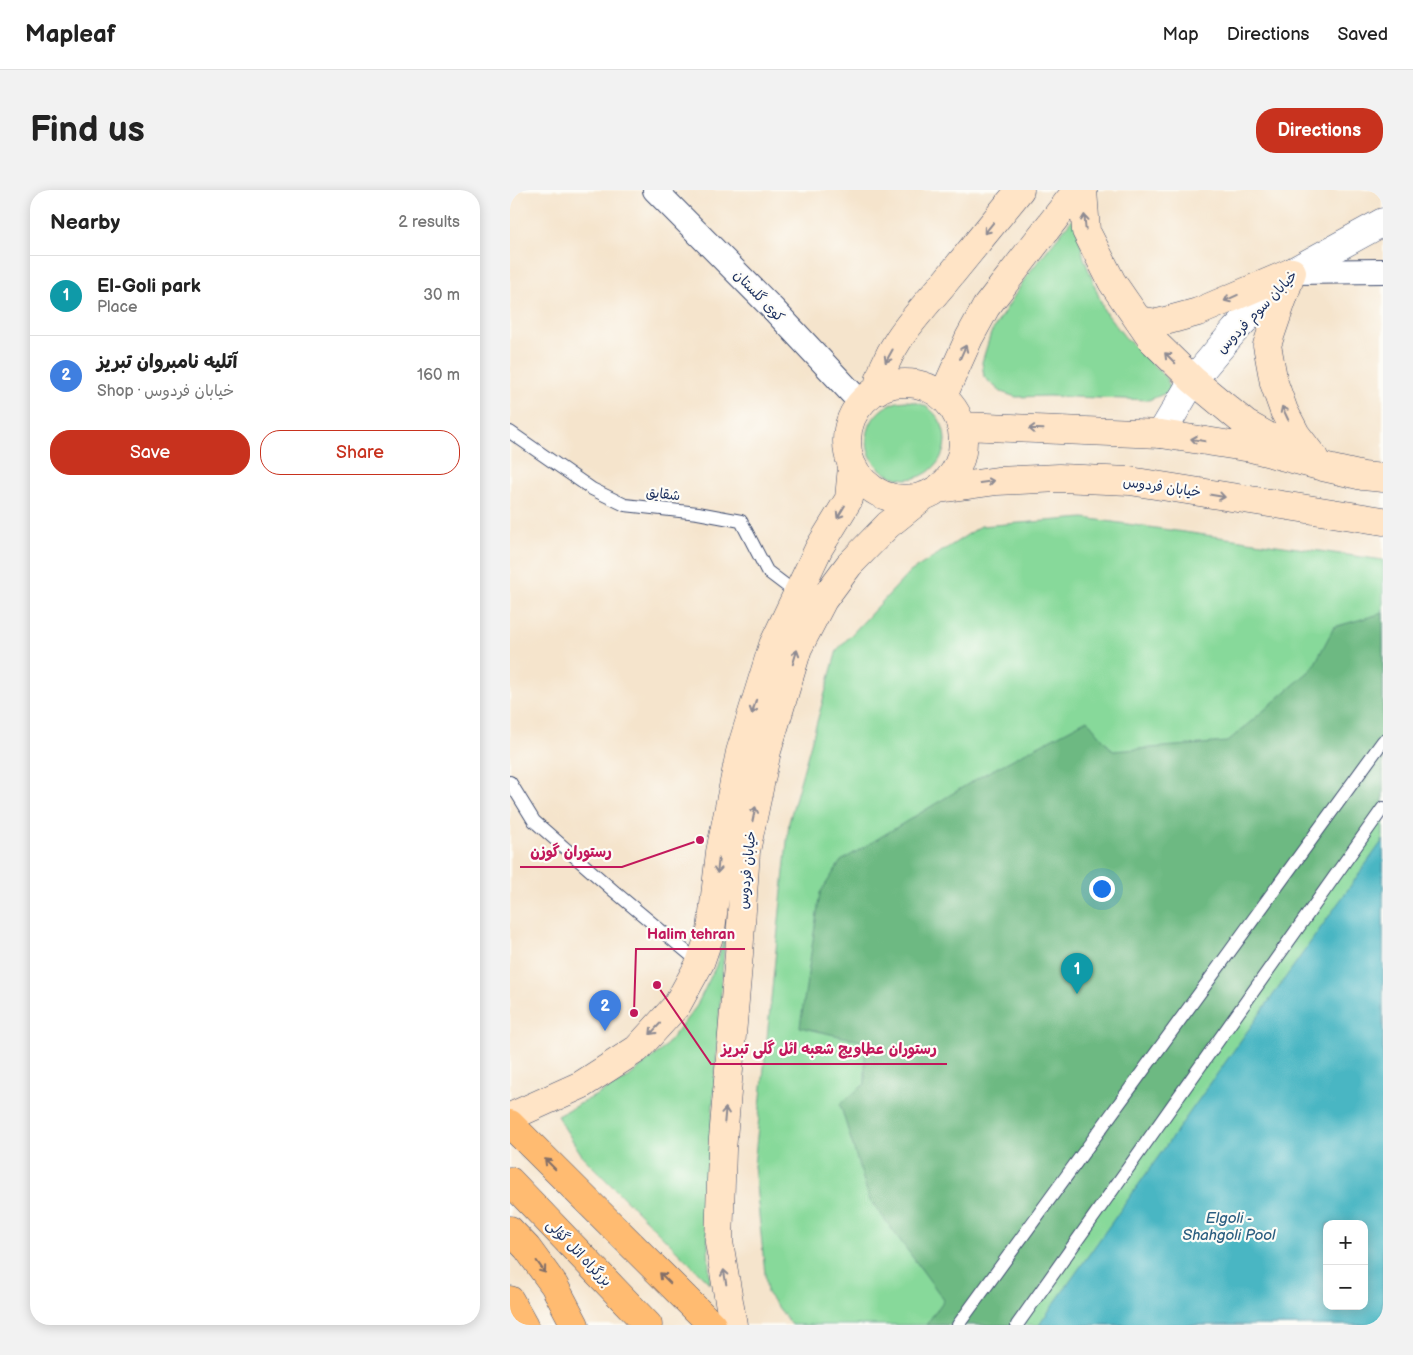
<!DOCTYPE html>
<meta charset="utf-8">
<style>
body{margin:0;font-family:"Balsamiq Sans","Playpen Sans Arabic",sans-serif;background:#f2f2f2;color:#222}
.controls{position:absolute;right:15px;bottom:15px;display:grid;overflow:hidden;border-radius:10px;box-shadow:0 2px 12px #0003}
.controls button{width:45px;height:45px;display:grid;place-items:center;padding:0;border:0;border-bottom:1px solid #e0e0e0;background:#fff;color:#222;font:25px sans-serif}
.you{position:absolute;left:591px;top:698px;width:18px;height:18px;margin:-12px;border:4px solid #fff;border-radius:50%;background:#1a73e8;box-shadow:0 0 0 8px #1a73e833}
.badge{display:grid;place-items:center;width:32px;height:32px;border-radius:50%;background:#c8321e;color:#fff;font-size:16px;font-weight:700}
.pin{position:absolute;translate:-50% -41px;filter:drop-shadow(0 1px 2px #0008)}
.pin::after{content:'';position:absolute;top:26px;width:18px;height:15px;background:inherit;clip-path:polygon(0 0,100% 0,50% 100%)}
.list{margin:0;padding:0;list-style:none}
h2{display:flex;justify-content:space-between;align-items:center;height:65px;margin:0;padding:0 20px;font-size:21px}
h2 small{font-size:16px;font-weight:400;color:#767676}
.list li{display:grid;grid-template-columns:32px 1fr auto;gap:15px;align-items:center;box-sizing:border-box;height:80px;padding:0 20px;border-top:1px solid #e0e0e0}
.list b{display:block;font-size:19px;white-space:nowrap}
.list p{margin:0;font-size:16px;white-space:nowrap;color:#767676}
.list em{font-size:16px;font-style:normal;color:#767676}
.actions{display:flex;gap:10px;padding:15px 20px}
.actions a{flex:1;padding:11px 0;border:1px solid #c8321e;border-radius:20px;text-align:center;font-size:18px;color:#c8321e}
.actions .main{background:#c8321e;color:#fff}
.map{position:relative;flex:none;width:873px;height:1135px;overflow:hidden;border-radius:20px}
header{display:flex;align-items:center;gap:30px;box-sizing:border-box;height:70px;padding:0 25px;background:#fff;border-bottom:1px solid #e0e0e0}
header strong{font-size:24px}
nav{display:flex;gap:28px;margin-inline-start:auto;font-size:18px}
.intro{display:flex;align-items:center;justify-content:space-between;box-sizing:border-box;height:120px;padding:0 30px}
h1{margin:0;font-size:35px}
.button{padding:12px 22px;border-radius:20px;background:#c8321e;color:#fff;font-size:18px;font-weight:700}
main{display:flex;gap:30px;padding:0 30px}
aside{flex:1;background:#fff;border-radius:20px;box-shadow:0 2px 12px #0003}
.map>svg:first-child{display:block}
</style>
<header>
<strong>Mapleaf</strong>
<nav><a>Map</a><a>Directions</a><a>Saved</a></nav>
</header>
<div class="intro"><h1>Find us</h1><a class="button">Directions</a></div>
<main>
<aside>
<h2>Nearby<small>2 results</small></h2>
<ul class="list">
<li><span class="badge" style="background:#0f9aa8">1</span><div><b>El-Goli park</b><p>Place</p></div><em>30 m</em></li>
<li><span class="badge" style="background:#3f7fe0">2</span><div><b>آتلیه نامبروان تبریز</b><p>Shop · خیابان فردوس</p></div><em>160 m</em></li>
</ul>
<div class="actions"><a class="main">Save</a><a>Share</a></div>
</aside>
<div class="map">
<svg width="873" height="1135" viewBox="0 0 873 1135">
<rect width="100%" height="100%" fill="#fdfcf7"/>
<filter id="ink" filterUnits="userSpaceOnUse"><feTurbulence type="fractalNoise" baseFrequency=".02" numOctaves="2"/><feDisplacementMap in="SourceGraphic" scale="10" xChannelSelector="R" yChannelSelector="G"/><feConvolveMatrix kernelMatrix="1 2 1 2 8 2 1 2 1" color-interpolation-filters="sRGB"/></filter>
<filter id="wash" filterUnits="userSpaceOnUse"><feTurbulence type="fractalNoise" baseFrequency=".0096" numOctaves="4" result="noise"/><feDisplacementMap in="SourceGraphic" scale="20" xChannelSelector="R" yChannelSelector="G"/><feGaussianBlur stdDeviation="1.12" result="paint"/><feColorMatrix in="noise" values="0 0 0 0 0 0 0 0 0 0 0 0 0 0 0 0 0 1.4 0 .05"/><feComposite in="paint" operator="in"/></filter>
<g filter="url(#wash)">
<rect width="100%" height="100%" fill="#f5e4cc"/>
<path fill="#87d99a" stroke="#51847c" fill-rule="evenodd" d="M 564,27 L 574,68 L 594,120 L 614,146 L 657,189 L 661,201 L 639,210 L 538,206 L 506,207 L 491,202 L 474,187 L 472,172 L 481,143 L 518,84 Z
M357 250a39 39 0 1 1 78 0a39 39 0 1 1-78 0Z
M 574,328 L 873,370 L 873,1135 L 282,1135 L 257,1103 L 244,976 L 279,632 L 327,460 L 400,382 L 471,336 ZM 817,1034 L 854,1034 L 854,1116 L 817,1116 Z
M 215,745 L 196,1016 L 200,1094 L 73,967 L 47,926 L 115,890 L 154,858 L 186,817 L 206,776 Z"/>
<path fill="#6db982" stroke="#447470" d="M 873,423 L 873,618 L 507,1135 L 416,1135 L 434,1110 L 359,1008 L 330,914 L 355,894 L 355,852 L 290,837 L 310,703 L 331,671 L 473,585 L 577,530 L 603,561 L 717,552 L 802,479 L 824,437 Z"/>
<path fill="#48b6c3" stroke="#327290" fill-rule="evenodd" d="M 873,650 L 873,1135 L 529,1135 ZM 817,1034 L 854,1034 L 854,1116 L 817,1116 Z"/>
</g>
<g filter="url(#ink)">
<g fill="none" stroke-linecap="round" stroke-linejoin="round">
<defs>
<path id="service" d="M 0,242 L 82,299 L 115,315 L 188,323 L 231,331 L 257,381 L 286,403
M 0,592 L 24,631 L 105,702 L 190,773
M 448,1135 L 873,551
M 507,1135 L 873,618"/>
<path id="minor" d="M 145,0 L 264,120 L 351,213
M 782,82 L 873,81"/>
<path id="tertiary" d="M 651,244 L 683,190 L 725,140 L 782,82 L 873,32"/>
<path id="secondary" d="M 573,0 L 576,41 L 602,92 L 642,150 L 683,190 L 736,234 L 779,258
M 782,82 L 757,155 L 764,193 L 774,221 L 786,244 L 805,269
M 628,130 L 648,133 L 688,122 L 782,82
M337 251a58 58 0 1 1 116 0a58 58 0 1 1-116 0Z
M 367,201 C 374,158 408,124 435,92 C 460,61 485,31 510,0
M 433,206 L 459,148 L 476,117 L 567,0
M 452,236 L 651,244 L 741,258 L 813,277 L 853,286 L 873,288
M 429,299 L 487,291 L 549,288 L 620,291 L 873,331
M 0,927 L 71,895 L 127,859 L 167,815 L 190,773 L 201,741 L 210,662 L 230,562 L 263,455 L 309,358 L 339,309 L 342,276
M 223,1135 L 209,1052 L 212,960 L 229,764 L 236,661 L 257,561 L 288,458 L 313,410 L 339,375 L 378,335 L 413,307"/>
<path id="trunk" d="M 0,934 L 202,1135
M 0,991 L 138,1135
M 0,1040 L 17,1058 L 44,1095 L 65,1135
M 0,1110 L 14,1135"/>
</defs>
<use href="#service" stroke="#3c4a6e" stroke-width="14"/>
<use href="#minor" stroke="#3c4a6e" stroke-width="26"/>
<use href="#tertiary" stroke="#3c4a6e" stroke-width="29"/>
<use href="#secondary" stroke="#3c4a6e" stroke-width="29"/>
<use href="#trunk" stroke="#3c4a6e" stroke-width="29"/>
<use href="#service" stroke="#fff" stroke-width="12"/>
<use href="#minor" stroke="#fff" stroke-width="24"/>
<use href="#tertiary" stroke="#fff" stroke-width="28"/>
<use href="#secondary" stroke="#ffe4c6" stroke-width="28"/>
<use href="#trunk" stroke="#ffbb71" stroke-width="28"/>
</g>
<defs><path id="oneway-shaft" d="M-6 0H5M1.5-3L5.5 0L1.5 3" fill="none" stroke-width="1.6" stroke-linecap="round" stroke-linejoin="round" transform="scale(1.25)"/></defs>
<g stroke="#8d8a92">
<use href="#oneway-shaft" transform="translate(575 32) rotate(-95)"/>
<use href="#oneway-shaft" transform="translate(479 38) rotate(129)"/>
<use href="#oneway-shaft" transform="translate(721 108) rotate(156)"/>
<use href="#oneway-shaft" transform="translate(453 162) rotate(-66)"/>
<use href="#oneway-shaft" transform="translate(379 166) rotate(119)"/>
<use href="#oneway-shaft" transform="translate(660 168) rotate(-135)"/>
<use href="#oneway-shaft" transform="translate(775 223) rotate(-115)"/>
<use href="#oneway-shaft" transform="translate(526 239) rotate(-178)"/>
<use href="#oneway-shaft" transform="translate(688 250) rotate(-171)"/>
<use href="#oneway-shaft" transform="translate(477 292) rotate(-8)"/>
<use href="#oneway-shaft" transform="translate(708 306) rotate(9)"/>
<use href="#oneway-shaft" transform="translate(331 322) rotate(121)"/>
<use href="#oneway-shaft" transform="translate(285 467) rotate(-73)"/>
<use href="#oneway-shaft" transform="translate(244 517) rotate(107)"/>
<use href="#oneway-shaft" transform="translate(244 624) rotate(-78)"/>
<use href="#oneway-shaft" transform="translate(208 676) rotate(96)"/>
<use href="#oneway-shaft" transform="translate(145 839) rotate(133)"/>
<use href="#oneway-shaft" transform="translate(215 925) rotate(-85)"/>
<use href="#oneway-shaft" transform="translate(215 1087) rotate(-100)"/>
</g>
<g stroke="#826e67">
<use href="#oneway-shaft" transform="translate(40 974) rotate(-135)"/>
<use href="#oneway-shaft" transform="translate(31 1077) rotate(54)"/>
<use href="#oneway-shaft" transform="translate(155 1088) rotate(-135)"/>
</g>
</g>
<g text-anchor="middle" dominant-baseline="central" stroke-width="4.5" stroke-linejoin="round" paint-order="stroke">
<g font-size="14" fill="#1b2f5e" stroke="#fdfcf7">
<text transform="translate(249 106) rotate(46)">کوی گلستان</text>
<text transform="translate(747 122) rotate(-46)">خیابان سوم فردوس</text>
<text transform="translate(652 297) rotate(8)">خیابان فردوس</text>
<text transform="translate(153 304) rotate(6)">شقایق</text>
<text transform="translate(237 680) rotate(-84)">خیابان فردوس</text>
<text transform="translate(69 1063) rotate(46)">بزرگراه ائل گؤلی</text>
</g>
<g font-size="15" font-style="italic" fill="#2b5e81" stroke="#fdfcf7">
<text x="719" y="1028">Elgoli -<tspan x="719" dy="17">Shahgoli Pool</tspan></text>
</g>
</g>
<path fill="none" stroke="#c2185b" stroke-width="2" d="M190 650L112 677H10M124 823L126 759H235M147 795L201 874H437"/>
<g fill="#c2185b" stroke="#fdfcf7" stroke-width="2">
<circle cx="190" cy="650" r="5"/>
<circle cx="124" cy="823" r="5"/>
<circle cx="147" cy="795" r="5"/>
</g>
<g font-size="15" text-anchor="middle" font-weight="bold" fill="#c2185b" stroke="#fdfcf7" stroke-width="4.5" stroke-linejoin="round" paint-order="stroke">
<text x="61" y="667">رستوران گوزن</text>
<text x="181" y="749">Halim tehran</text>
<text x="319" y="864">رستوران عطاویچ شعبه ائل گلی تبریز</text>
</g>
</svg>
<div class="controls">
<button>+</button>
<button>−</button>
</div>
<div class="you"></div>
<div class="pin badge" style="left:567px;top:804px;background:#0f9aa8">1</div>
<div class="pin badge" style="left:95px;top:841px;background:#3f7fe0">2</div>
</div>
</main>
